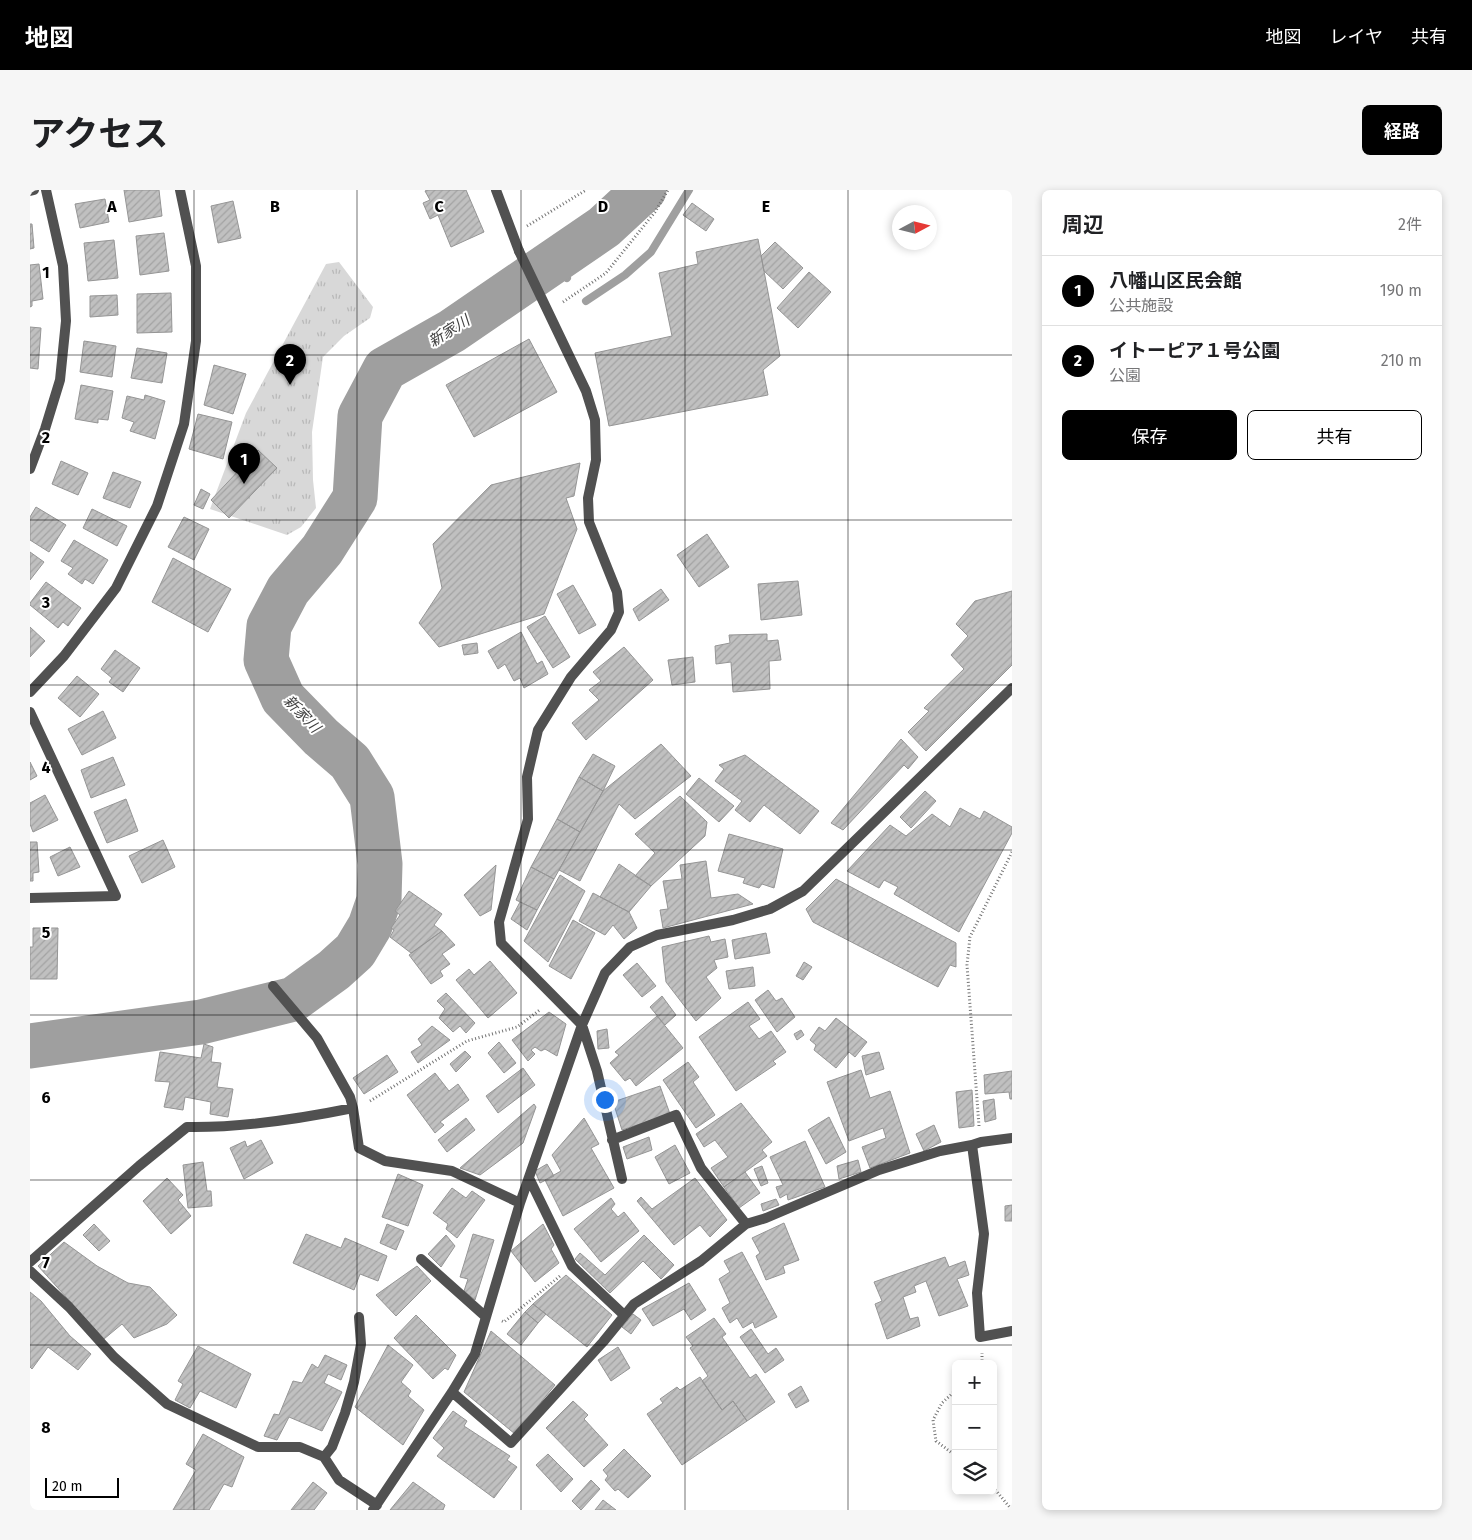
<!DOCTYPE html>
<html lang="ja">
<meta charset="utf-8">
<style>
body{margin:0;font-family:"Fira Sans","Noto Sans JP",sans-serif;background:#f6f6f6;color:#202124}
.controls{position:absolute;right:15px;bottom:15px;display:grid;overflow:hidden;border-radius:8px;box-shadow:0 2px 8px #0003}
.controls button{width:45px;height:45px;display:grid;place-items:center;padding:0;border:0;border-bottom:1px solid #e0e0e0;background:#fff;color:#202124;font:25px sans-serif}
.compass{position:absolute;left:862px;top:15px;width:45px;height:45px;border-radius:50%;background:#fff;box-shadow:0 2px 8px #0003;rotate:83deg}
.scale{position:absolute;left:15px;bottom:12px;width:74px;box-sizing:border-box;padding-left:5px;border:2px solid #000;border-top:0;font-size:14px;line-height:18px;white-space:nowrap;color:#000;-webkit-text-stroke:4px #fff;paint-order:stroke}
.you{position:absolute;left:574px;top:909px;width:18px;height:18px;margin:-12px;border:4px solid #fff;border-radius:50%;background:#1a73e8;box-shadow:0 0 0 8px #1a73e833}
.badge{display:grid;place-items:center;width:32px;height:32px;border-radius:50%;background:#000;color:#fff;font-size:16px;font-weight:700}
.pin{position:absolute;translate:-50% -41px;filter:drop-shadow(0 1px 2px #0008)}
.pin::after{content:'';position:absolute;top:26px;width:18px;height:15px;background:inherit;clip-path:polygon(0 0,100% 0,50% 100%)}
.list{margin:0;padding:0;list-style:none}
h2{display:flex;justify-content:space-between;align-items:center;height:65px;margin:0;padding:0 20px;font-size:21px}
h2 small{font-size:16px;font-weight:400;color:#757577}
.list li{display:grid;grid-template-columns:32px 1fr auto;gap:15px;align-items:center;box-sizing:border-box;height:70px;padding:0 20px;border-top:1px solid #e0e0e0}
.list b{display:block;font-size:19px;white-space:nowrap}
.list p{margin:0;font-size:16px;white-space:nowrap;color:#757577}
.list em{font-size:16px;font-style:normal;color:#757577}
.actions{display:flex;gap:10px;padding:15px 20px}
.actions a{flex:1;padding:11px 0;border:1px solid #000;border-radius:8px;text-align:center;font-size:18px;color:#000}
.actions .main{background:#000;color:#fff}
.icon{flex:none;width:28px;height:28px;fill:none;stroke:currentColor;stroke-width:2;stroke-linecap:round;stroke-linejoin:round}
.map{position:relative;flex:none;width:982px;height:1320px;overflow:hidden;border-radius:8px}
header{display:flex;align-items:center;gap:30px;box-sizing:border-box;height:70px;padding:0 25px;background:#000;color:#fff}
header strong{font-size:24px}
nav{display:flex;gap:28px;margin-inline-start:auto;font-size:18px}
.intro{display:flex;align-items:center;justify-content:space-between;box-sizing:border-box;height:120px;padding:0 30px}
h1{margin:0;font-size:35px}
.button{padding:12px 22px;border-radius:8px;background:#000;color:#fff;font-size:18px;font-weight:700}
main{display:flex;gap:30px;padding:0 30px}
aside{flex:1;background:#fff;border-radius:8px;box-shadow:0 2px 8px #0003}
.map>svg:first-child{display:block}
</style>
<header>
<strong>地図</strong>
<nav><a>地図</a><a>レイヤ</a><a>共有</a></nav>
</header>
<div class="intro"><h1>アクセス</h1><a class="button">経路</a></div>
<main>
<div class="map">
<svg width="982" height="1320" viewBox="0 0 982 1320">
<defs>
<pattern id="park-tufts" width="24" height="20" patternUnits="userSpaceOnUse" patternTransform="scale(1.25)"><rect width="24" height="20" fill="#d8d8d8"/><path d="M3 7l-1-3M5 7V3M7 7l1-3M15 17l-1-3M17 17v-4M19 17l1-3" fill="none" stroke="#b8b8b8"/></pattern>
<pattern id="building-hatch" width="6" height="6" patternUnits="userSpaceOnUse" patternTransform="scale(1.25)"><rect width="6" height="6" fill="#c0c0c0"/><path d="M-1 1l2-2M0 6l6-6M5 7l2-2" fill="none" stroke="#a3a3a3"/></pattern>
</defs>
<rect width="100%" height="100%" fill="#fff"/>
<path fill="url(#park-tufts)" d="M 309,72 L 343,117 L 340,128 L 314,146 L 293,167 L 282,242 L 283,290 L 286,318 L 271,337 L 257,345 L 180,319 L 216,223 L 296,74 Z"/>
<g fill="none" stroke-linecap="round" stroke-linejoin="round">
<path stroke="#9f9f9f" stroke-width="8" d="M 523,72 L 537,88
M 556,111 L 595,85 L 621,62 L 659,0"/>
<path stroke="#9f9f9f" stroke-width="45" d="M 0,856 L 171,832 L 264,809 L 304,780 L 325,761 L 340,736 L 349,710 L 350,674 L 342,607 L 320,572 L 291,547 L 253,508 L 236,470 L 239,436 L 258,400 L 292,360 L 325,308 L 330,226 L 355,179 L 422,141 L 574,37 L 614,0"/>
</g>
<path fill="url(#building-hatch)" stroke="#959595" d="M 94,0 L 129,0 L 132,26 L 99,32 Z
M 397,0 L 436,0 L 454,42 L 421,57 L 408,25 L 400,29 L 393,13 L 400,10 L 395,1 Z
M 75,9 L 79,32 L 50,38 L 45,14 Z
M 203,11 L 211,48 L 188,53 L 181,16 Z
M 662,13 L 684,29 L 676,41 L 653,25 Z
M 0,34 L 2,34 L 4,58 L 0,59 Z
M 134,43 L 139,81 L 110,85 L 106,46 Z
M 728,49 L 750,166 L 733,180 L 738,205 L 579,236 L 565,163 L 642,146 L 629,83 L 668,74 L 666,62 Z
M 84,50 L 88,88 L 58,91 L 54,53 Z
M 745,52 L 773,78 L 753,99 L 734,81 L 731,66 Z
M 9,74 L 13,109 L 2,111 L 2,116 L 0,117 L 0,75 Z
M 779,82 L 801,102 L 768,138 L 747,118 Z
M 141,103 L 142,142 L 107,143 L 107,104 Z
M 87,105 L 88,125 L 60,127 L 60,106 Z
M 0,137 L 11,138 L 8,179 L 0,178 Z
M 499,149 L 527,202 L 444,247 L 416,195 Z
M 54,151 L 86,156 L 82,187 L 50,182 Z
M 107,158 L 137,163 L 132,193 L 101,188 Z
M 184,175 L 216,184 L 203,224 L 174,215 Z
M 51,195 L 83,201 L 78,230 L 68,229 L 68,233 L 45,229 Z
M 115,205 L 135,211 L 125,249 L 100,241 L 104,232 L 92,228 L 97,206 L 114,210 Z
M 168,224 L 202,232 L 193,269 L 159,259 Z
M 228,260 L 247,278 L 199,328 L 181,310 Z
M 31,271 L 58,283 L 48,305 L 22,294 Z
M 550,273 L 544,306 L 536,308 L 547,339 L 514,424 L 409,457 L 389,433 L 412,398 L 403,354 L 461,295 Z
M 83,282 L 111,292 L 100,318 L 73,308 Z
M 171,299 L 180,304 L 173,319 L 164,315 Z
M 6,317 L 36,335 L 19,362 L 0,350 L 0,327 Z
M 62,319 L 97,336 L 87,356 L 53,338 Z
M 154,327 L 179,339 L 164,370 L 138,357 Z
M 677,344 L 699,377 L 669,397 L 647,365 Z
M 44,350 L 78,370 L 63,394 L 55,389 L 52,394 L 38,384 L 43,378 L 31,371 Z
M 0,362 L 14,372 L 0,390 Z
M 143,368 L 201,399 L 178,442 L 122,412 Z
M 768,391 L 772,425 L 731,430 L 728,394 Z
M 16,392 L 51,418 L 38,436 L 33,432 L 28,438 L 0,415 L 0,413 Z
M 543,395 L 566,435 L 549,444 L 527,404 Z
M 631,399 L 639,410 L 609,431 L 603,419 Z
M 982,401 L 982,475 L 896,561 L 878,542 L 899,521 L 894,518 L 934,479 L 921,465 L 938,446 L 926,434 L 945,411 Z
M 515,426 L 540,467 L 523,478 L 497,437 Z
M 0,437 L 15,451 L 0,467 Z
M 491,442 L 507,474 L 512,471 L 518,484 L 494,498 L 490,488 L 484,491 L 475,474 L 468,479 L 458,461 Z
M 737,444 L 737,451 L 748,450 L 751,470 L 739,471 L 740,499 L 703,502 L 701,472 L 686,474 L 685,456 L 700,453 L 699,445 Z
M 447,453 L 448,463 L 434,465 L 432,455 Z
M 594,457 L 623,490 L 556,550 L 542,533 L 569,510 L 559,500 L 571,491 L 563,482 Z
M 85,460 L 110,478 L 93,502 L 79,492 L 82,488 L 71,479 Z
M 663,467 L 665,492 L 642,495 L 638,470 Z
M 47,486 L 69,504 L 50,527 L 28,508 Z
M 73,521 L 86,548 L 52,565 L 38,539 Z
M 871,549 L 888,567 L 878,579 L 874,575 L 813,640 L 801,633 Z
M 631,554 L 661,586 L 605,629 L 589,614 L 550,691 L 529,680 L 573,601 Z
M 563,564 L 585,576 L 573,601 L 549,587 Z
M 715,565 L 789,621 L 770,644 L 734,615 L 720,632 L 705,620 L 712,611 L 685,591 L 694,579 L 689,575 Z
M 83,567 L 95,595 L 61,608 L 51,580 Z
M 0,572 L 7,586 L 0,590 Z
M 549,587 L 573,601 L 550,642 L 527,629 Z
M 669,588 L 704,616 L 689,632 L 656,604 Z
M 895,601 L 906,611 L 881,638 L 870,627 Z
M 15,605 L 28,630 L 3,642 L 0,634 L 0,613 Z
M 650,606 L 677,632 L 675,646 L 621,696 L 605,686 L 625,663 L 605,644 Z
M 96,609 L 108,641 L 77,653 L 64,622 Z
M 930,618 L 950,629 L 954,621 L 982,637 L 982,643 L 929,742 L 864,704 L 868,697 L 854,690 L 849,698 L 817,681 L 860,635 L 876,646 L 902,624 L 920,637 Z
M 527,629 L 550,642 L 524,689 L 501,677 Z
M 699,644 L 753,659 L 744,698 L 732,694 L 729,698 L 713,693 L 715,688 L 688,681 Z
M 133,650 L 145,677 L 112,693 L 99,666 Z
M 0,652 L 7,652 L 9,682 L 3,683 L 3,691 L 0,691 Z
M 40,657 L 50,677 L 28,686 L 20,667 Z
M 676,671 L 681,708 L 708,704 L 723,714 L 633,738 L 630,720 L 638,719 L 633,691 L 652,689 L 650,675 Z
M 589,674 L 621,696 L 599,722 L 570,707 Z
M 466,675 L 461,720 L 450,726 L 434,705 Z
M 501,677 L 524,689 L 507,720 L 486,710 Z
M 530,685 L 555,701 L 518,772 L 494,751 Z
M 806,689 L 926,753 L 926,777 L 920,775 L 908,797 L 783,732 L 776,719 Z
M 379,701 L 412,724 L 404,735 L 412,741 L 381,763 L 360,747 L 364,740 L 361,738 L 370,725 L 365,721 Z
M 563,703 L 599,722 L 607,738 L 594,749 L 583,735 L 575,745 L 549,731 Z
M 490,712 L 507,720 L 497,740 L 481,729 Z
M 543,730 L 565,743 L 541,789 L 519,776 Z
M 3,738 L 28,738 L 27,789 L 0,789 L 0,757 L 3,757 Z
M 412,741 L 425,755 L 412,764 L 420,774 L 410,781 L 413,786 L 401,794 L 379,765 Z
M 736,743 L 740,763 L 705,769 L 702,750 Z
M 679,746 L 681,752 L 695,749 L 698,767 L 684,770 L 687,778 L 676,787 L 691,808 L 666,831 L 636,792 L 632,757 Z
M 460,771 L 487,803 L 458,828 L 426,790 L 439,779 L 444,785 Z
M 774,772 L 782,777 L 773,790 L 766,786 Z
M 607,773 L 626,796 L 612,807 L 593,785 Z
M 723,777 L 725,796 L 699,799 L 696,781 Z
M 738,800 L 746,811 L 752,808 L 765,827 L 747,842 L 725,810 Z
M 416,803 L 445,833 L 436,843 L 430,836 L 423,842 L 409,828 L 415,819 L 407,811 Z
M 632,806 L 646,825 L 635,835 L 620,817 Z
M 718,812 L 730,829 L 719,836 L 729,849 L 741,841 L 756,862 L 743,871 L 746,874 L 706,901 L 669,847 Z
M 519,822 L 536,834 L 527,866 L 515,859 L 511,861 L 505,857 L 501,860 L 505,864 L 498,871 L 482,850 Z
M 627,826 L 653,858 L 606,896 L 600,888 L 595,891 L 580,873 L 589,865 L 585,862 Z
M 806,828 L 837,852 L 825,867 L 819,862 L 806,878 L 784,860 L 786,855 L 780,850 L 789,837 L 795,841 Z
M 402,836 L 420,850 L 388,873 L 381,862 L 392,855 L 388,849 Z
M 577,839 L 579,858 L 568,859 L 567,841 Z
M 771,840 L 774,845 L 767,850 L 764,844 Z
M 469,852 L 486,873 L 474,883 L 458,863 Z
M 174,854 L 183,857 L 181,872 L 191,873 L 187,897 L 203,899 L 198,927 L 180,924 L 181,912 L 155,907 L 153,920 L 134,917 L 140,892 L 125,891 L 130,862 L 171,868 Z
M 435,861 L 441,867 L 426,882 L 420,874 Z
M 849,862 L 854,879 L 836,885 L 832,866 Z
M 357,865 L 368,882 L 334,904 L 323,888 Z
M 658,872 L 669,887 L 663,892 L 685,925 L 666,938 L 633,890 Z
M 493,878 L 505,895 L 468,923 L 456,906 Z
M 831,880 L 840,908 L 860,901 L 880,963 L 840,978 L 832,957 L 856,948 L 853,938 L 819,951 L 797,892 Z
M 982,881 L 982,909 L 980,909 L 979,902 L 955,904 L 954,885 Z
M 405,883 L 419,901 L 428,894 L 439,910 L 410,932 L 414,935 L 405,943 L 377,905 Z
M 630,896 L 640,924 L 592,940 L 583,912 Z
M 942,900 L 944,936 L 929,938 L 926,902 Z
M 964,909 L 966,929 L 955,932 L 953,911 Z
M 711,913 L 742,952 L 732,960 L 737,966 L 694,997 L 681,978 L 698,967 L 685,950 L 674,957 L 666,944 Z
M 504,914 L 506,917 L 493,953 L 450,985 L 430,978 Z
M 799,927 L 816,962 L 796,974 L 778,940 Z
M 436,928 L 445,940 L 417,962 L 408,950 Z
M 554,928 L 569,954 L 561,958 L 584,998 L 533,1026 L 515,990 L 531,981 L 522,965 Z
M 904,935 L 911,952 L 894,961 L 886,944 Z
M 619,947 L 622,960 L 597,969 L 593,957 Z
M 231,950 L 243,973 L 214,989 L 200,958 L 215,951 L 217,957 Z
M 775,951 L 795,997 L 758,1010 L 757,1004 L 750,1008 L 746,997 L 753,995 L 740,967 Z
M 645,955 L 660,983 L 639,994 L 625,967 Z
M 828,970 L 831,982 L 809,989 L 807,976 Z
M 173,972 L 177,1001 L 181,1001 L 182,1016 L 158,1018 L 153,975 Z
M 517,974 L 524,986 L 510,993 L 505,981 Z
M 732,976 L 738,993 L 731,996 L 724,979 Z
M 715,982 L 730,1003 L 709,1018 L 694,997 Z
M 368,984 L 393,995 L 378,1036 L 352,1027 Z
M 137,988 L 153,1005 L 148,1010 L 161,1026 L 141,1044 L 113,1011 Z
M 665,988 L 697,1030 L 680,1047 L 670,1035 L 644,1055 L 607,1011 L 611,1007 L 622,1019 Z
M 422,998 L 436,1008 L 442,1001 L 455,1010 L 427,1048 L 416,1039 L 418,1034 L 403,1023 Z
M 581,1008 L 585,1014 L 581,1019 L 588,1027 L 594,1022 L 609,1041 L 571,1072 L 544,1039 Z
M 746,1009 L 749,1015 L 733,1021 L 731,1014 Z
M 982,1015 L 982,1031 L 975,1031 L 975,1016 Z
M 754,1033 L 769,1070 L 753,1076 L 755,1083 L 736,1090 L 726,1066 L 730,1063 L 722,1048 Z
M 64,1034 L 80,1051 L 69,1061 L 53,1045 Z
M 357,1034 L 374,1041 L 366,1060 L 350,1053 Z
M 513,1034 L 524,1055 L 521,1059 L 529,1073 L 505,1092 L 481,1061 Z
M 276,1044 L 311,1058 L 315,1048 L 357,1066 L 348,1091 L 330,1084 L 324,1100 L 263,1073 Z
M 443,1044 L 464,1050 L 445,1110 L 434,1101 L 438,1089 L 430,1087 Z
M 416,1045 L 425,1056 L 411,1077 L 398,1064 Z
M 614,1045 L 644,1075 L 631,1089 L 613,1071 L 580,1103 L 545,1069 L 550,1063 L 575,1085 Z
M 34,1052 L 67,1076 L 98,1093 L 120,1097 L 147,1125 L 137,1134 L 104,1148 L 92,1134 L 74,1149 L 8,1076 Z
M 712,1062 L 747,1127 L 725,1138 L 723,1132 L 713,1138 L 707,1128 L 700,1133 L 692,1118 L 700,1113 L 689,1089 L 700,1082 L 694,1071 Z
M 915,1067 L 919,1077 L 935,1071 L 939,1085 L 927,1089 L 938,1116 L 909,1126 L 896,1091 L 884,1096 L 886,1102 L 873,1107 L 880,1129 L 888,1127 L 890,1136 L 857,1149 L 845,1114 L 852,1111 L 844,1092 Z
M 387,1076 L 401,1091 L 366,1126 L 346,1105 Z
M 536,1085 L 582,1125 L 557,1157 L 503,1114 Z
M 659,1093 L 676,1120 L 661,1130 L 654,1119 L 623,1136 L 612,1119 Z
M 0,1102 L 11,1111 L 40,1146 L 61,1164 L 48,1180 L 18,1157 L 2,1179 L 0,1177 Z
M 503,1114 L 516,1124 L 508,1133 L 495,1122 Z
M 495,1122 L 508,1133 L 491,1155 L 477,1144 Z
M 603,1124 L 611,1130 L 601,1144 L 592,1137 Z
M 386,1125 L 426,1165 L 418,1180 L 415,1178 L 403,1189 L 364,1148 Z
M 684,1128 L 696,1144 L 692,1147 L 720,1188 L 726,1184 L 745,1212 L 717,1231 L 703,1211 L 692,1220 L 672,1191 L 678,1186 L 660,1158 L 663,1156 L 656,1147 Z
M 721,1139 L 738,1164 L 746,1158 L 754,1170 L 735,1183 L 710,1147 Z
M 461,1141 L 525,1195 L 485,1244 L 434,1202 Z
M 358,1155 L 383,1175 L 371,1192 L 381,1201 L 378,1206 L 394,1220 L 373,1255 L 325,1217 Z
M 168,1156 L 221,1184 L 206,1218 L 170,1201 L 160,1218 L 145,1210 L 153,1194 L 148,1191 Z
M 588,1157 L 600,1178 L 581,1191 L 568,1170 Z
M 295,1165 L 317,1175 L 311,1190 L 298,1184 L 294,1193 L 312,1202 L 292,1241 L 259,1227 L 247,1250 L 234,1246 L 244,1224 L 249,1225 L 263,1191 L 272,1193 L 282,1174 L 288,1178 Z
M 670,1187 L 692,1220 L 703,1211 L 717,1231 L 652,1275 L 617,1224 L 633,1213 L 630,1209 L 647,1197 L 650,1200 Z
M 771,1196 L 779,1211 L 766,1218 L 758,1204 Z
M 543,1211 L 558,1225 L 554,1229 L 578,1255 L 554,1277 L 516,1238 Z
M 423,1221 L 437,1231 L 434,1236 L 480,1266 L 477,1270 L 487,1277 L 464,1308 L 407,1266 L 414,1258 L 403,1248 Z
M 173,1244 L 214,1267 L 202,1297 L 194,1294 L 179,1320 L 143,1320 L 166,1280 L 156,1274 Z
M 594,1259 L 621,1286 L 598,1308 L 588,1299 L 585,1301 L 575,1290 L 578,1286 L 573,1280 Z
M 518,1264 L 543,1289 L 531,1302 L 506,1275 Z
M 561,1290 L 570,1299 L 551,1320 L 542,1311 Z
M 283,1292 L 297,1303 L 284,1320 L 261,1320 Z
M 383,1292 L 415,1315 L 413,1320 L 360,1320 Z
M 573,1310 L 586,1320 L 565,1320 Z"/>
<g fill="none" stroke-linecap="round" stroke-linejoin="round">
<path stroke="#737373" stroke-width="3" stroke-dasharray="1 2.5" stroke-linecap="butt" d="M 497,36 L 556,0
M 533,112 L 576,83 L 625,22 L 638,0
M 340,911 L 437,851 L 487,837 L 511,819
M 949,936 L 937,775 L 940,747 L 982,662
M 472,1131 L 474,1132 L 530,1086
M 952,1174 L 952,1163
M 926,1200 L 912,1213 L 903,1230 L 906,1251 L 926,1266
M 963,1297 L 982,1320"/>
<path stroke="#515151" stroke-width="10" d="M 0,1 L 4,0
M 489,61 L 556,201 L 565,230 L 566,270 L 558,308 L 559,332 L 587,402 L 589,422 L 581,440 L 541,487 L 508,540 L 497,587 L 498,629 L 469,732 L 471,753 L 552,835 L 567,881 L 592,989
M 0,279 L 15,239 L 30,190 L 36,131 L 33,76 L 16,0
M 0,502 L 34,466 L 86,398 L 127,316 L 154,234 L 166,151 L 166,76 L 150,0
M 0,522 L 86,706 L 0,708
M 243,796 L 287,848 L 320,907 L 323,918
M 582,950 L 646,925 L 671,978 L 716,1034
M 942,955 L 951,952 L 982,948
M 499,988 L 542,1076 L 594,1125
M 391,1069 L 456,1127
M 0,1072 L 109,976 L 157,937 C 212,938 269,929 323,918 L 329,958 L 355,971 L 422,981 L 490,1013
M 0,1081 L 39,1117 L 84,1167 L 137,1214 L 228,1257 L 270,1257 L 294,1267 L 309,1290 L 347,1315
M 422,1202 L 481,1253 L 573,1152 L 604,1114 L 671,1071 L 716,1034 L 736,1028 L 849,980 L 910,961 L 942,955 L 954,1044 L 947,1103 L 950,1147 L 982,1141
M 294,1267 L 302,1257 L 315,1223 L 324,1192 L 331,1154 L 329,1127
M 343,1320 L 422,1202 L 445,1164 L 490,1013 L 552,835 L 575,783 L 600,757 L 627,745 L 703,730 L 740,719 L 773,701 L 982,498"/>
<path stroke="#515151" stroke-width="10" d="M 466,0 L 489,61"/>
</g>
<path fill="none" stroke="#000" stroke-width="1" stroke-opacity="0.55" d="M 164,0 L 164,1320M 327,0 L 327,1320M 491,0 L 491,1320M 655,0 L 655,1320M 818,0 L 818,1320M 0,165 L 982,165M 0,330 L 982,330M 0,495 L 982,495M 0,660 L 982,660M 0,825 L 982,825M 0,990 L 982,990M 0,1155 L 982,1155"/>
<g text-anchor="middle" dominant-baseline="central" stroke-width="4" stroke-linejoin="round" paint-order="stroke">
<g font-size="15" font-style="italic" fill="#404040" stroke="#fff">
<text transform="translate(419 141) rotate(-32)">新家川</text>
<text transform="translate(272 524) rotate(46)">新家川</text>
</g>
</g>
<g font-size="16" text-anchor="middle" font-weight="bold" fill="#000" stroke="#fff" stroke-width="4" stroke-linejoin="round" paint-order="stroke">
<text x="82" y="22">A</text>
<text x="245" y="22">B</text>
<text x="409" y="22">C</text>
<text x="573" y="22">D</text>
<text x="736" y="22">E</text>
<text x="16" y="88">1</text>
<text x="16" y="253">2</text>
<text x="16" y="418">3</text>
<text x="16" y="583">4</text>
<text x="16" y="748">5</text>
<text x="16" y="913">6</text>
<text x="16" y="1078">7</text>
<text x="16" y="1243">8</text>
</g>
</svg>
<div class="controls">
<button>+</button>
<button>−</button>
<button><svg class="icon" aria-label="layers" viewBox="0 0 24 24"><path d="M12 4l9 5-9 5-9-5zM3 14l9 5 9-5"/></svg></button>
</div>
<svg class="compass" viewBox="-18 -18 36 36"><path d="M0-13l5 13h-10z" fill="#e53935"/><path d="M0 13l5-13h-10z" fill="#757577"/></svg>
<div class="scale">20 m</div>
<div class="you"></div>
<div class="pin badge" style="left:214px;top:294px">1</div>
<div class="pin badge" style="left:260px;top:195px">2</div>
</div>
<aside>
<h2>周辺<small>2件</small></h2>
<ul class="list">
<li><span class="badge">1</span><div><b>八幡山区民会館</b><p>公共施設</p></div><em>190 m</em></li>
<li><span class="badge">2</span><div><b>イトーピア１号公園</b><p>公園</p></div><em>210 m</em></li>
</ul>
<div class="actions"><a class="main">保存</a><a>共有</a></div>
</aside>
</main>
